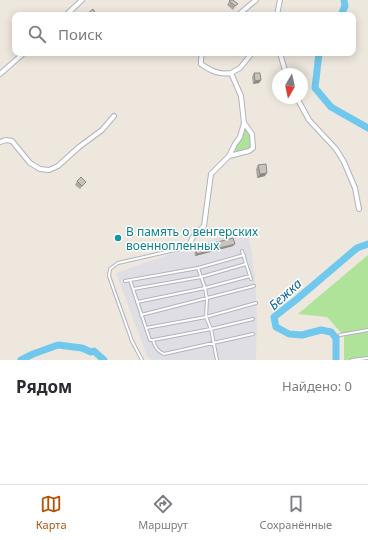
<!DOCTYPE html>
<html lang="ru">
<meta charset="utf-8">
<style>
body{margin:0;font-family:"Noto Sans",sans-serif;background:#f2f2f3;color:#2b2b33}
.compass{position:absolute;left:272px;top:68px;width:36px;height:36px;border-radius:50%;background:#fff;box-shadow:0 2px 10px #0003;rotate:189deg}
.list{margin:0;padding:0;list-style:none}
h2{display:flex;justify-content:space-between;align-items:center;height:52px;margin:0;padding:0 16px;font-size:17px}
h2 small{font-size:13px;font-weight:400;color:#7c7c81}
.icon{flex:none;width:22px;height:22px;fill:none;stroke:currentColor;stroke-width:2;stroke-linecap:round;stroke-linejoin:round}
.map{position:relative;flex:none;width:368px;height:360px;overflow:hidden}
.search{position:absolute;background:#fff;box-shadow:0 2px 10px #0003;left:12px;right:12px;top:12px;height:44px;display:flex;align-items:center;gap:10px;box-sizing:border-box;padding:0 14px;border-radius:8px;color:#7c7c81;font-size:15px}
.sheet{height:124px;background:#fff}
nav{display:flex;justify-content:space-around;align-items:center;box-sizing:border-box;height:56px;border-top:1px solid #e1e1e2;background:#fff;font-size:11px;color:#7c7c81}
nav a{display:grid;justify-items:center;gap:2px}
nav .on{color:#b45309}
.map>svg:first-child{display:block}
</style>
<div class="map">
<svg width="368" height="360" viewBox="0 0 368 360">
<rect width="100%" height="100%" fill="#ede7dd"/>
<path fill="#e0dee5" d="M 249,237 L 255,275 L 257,320 L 256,360 L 152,360 L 147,356 L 116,273 L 216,238 Z"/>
<path fill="#b0e39a" d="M 243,129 L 247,129 L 250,133 L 250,146 L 248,149 L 238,153 L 235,150 L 235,147 Z
M 368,255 L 368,360 L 344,360 L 344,336 L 327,317 L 298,314 Z"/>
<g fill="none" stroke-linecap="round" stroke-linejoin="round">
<path stroke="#71c8ee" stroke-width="7" d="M 341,15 L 345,6 L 344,0
M 319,53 L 315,88 L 331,107 L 368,128
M 21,360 L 33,354 L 58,345 L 82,348 L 91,352 L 94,351 L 104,360
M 336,360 L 336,338 L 331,332 L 321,330 L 302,335 L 289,334 L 276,327 L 274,317 L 297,299 L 357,248 L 368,244"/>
<defs>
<path id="service" d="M 242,251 L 251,279
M 198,268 L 205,288 L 207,299 L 206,317 L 211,329 L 217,360
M 130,280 L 150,340 L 153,340 C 155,347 157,351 164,354 L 253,334
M 125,281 L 198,268 L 244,255
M 133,289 L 201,277 L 246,264
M 137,302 L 205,288 L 250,276
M 141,315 L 254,286
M 146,328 L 206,317 L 256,303
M 340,335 L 368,330
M 153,340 L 211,329 L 253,319
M 142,360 L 132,341 L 116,296 L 109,276 L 110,269 L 118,263 L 188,247
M 352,360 L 368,358"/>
<path id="minor" d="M 66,15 L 82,0
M 238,15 L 256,0
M 277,15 L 280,0
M 202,53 L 201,59 L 201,64 C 211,71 219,75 231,73
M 280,53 L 286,74
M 0,74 L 24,53
M 297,98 L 309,120 L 336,149 L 344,162 L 355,188 L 359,209
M 0,142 L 6,140 L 12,141 L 30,163 L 40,169 L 49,170 L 58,166 L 79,147 L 102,130 L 114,116
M 229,156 L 235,144 L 240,137 L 244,123
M 188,247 L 193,237 L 204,226 L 211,174 L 229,156 L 249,151 L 253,148 L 252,134 L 244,123 L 241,96 L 231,73 L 240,68 L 252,53"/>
</defs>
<use href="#service" stroke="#b1b3bf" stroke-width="4"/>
<use href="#minor" stroke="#b1b3bf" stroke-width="6"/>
<use href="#service" stroke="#fff" stroke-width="2"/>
<use href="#minor" stroke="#fff" stroke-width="4"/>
</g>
<path fill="#aca9a3" d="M 230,0 L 235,7 L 233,10 L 227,5 Z
M 254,73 L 261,80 L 259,83 L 253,84 L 252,77 Z
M 258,165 L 265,176 L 257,178 L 256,169 Z
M 77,181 L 86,182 L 80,189 L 75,185 Z
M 233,246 L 195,256 L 194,249 L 195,248 Z"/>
<path fill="#8c8984" d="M 261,80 L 259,83 L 253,84 L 255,81 Z
M 267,173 L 265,176 L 257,178 L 260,174 Z
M 235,244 L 233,246 L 195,256 L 197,254 Z"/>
<path fill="#c8c4bd" stroke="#8c8984" d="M 230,0 L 233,0 L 238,4 L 235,6 L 229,1 Z
M 93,9 L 96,14 L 95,15 L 86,15 Z
M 254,73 L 260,73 L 261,80 L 255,81 Z
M 266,164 L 267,173 L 260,174 L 258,165 Z
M 81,177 L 86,182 L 82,186 L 77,181 Z
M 233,238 L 235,244 L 197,254 L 195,248 Z"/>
<circle fill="#0f9aa8" stroke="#fff" stroke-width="1.5" cx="118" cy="238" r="4"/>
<g text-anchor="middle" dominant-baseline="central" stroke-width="3" stroke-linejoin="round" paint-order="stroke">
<g font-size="12" fill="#0d838f" stroke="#fff" text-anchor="start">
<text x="126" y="231">В память о венгерских<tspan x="126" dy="14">военнопленных</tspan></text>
</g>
<g font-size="13" font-style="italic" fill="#0e669c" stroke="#fff">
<text transform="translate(285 294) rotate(-42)">Бежка</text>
</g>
</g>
</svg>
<svg class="compass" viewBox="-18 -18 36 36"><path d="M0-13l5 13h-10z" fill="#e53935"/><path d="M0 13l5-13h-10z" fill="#7c7c81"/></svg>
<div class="search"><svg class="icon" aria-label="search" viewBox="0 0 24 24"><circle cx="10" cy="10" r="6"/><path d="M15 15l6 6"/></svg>Поиск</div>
</div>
<section class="sheet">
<h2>Рядом<small>Найдено: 0</small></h2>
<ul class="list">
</ul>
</section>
<nav>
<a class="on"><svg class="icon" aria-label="map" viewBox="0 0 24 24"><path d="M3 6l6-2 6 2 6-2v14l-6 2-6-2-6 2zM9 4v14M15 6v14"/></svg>Карта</a>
<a><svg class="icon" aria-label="directions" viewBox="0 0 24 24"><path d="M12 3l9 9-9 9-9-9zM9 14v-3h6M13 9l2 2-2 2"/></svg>Маршрут</a>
<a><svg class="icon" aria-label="saved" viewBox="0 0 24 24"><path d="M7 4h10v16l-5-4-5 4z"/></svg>Сохранённые</a>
</nav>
